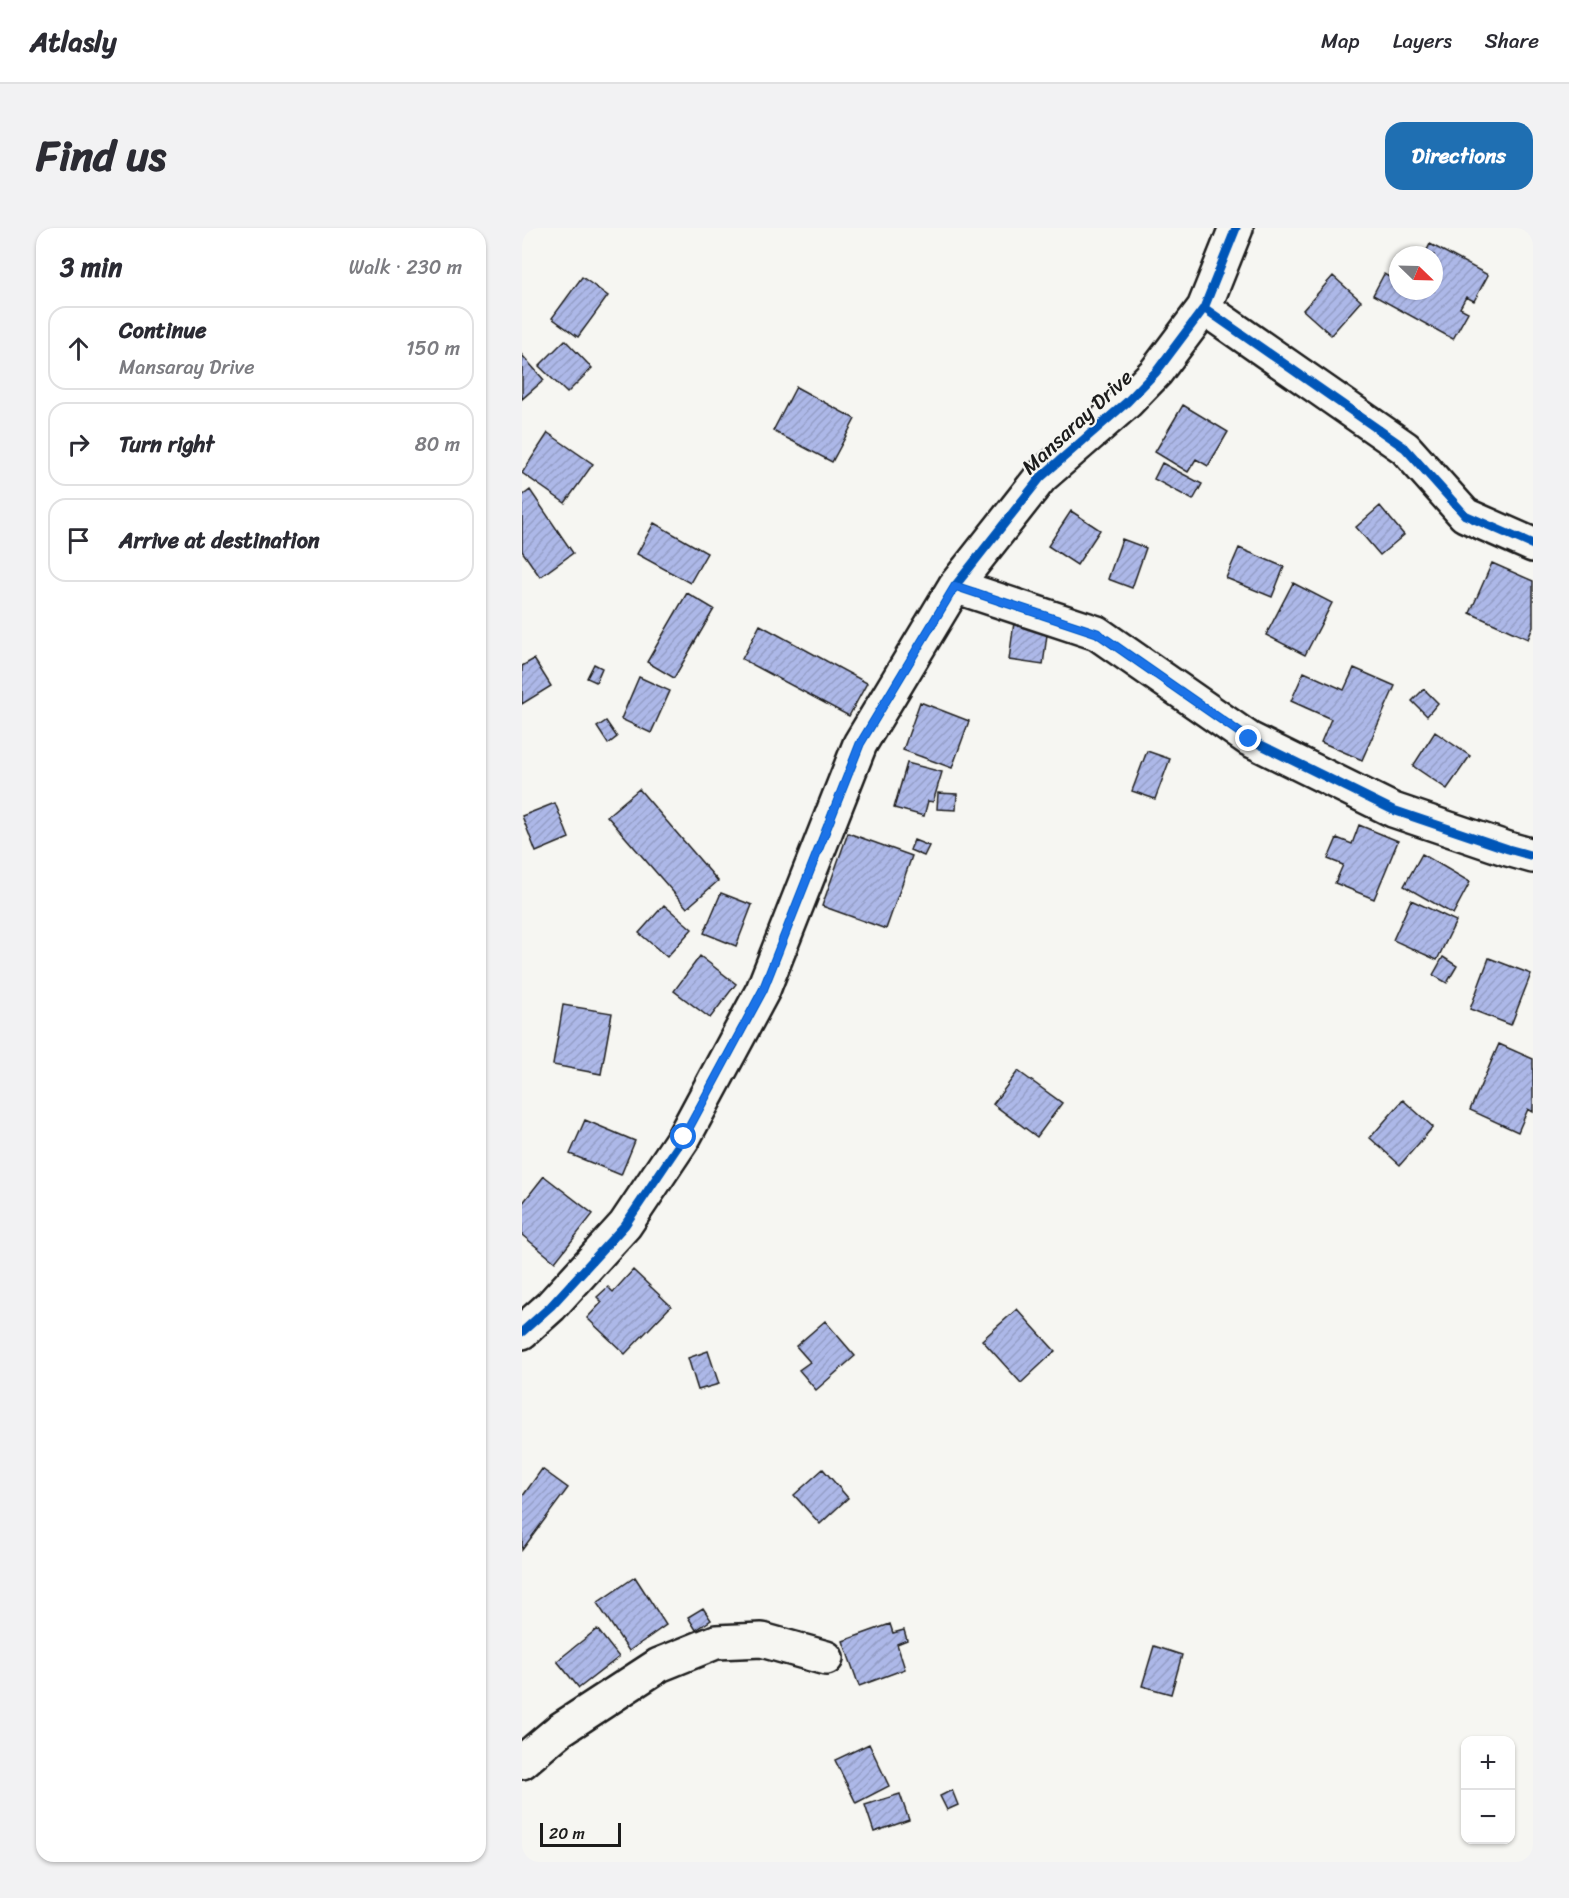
<!DOCTYPE html>
<meta charset="utf-8">
<style>
body{margin:0;font-family:Sriracha,sans-serif;background:#f2f2f3;color:#2b2b33}
.controls{position:absolute;right:18px;bottom:18px;display:grid;overflow:hidden;border-radius:12px;box-shadow:0 2px 4px #0004}
.controls button{width:54px;height:54px;display:grid;place-items:center;padding:0;border:0;border-bottom:2px solid #e1e1e2;background:#fff;color:#2b2b33;font:30px sans-serif}
.compass{position:absolute;left:867px;top:18px;width:54px;height:54px;border-radius:50%;background:#fff;box-shadow:0 2px 4px #0004;rotate:113deg}
.scale{position:absolute;left:18px;bottom:15px;width:81px;box-sizing:border-box;padding-left:6px;border:3px solid #1c1c1c;border-top:0;font-size:16px;line-height:21px;white-space:nowrap;color:#1c1c1c;-webkit-text-stroke:4px #f6f6f2;paint-order:stroke}
.stop{position:absolute;width:18px;height:18px;margin:-14px;border:4px solid #1a73e8;border-radius:50%;background:#fff}
.stop.end{background:#1a73e8;border-color:#fff;box-shadow:0 2px 6px #0008}
.list{margin:0;padding:0;list-style:none}
h2{display:flex;justify-content:space-between;align-items:center;height:78px;margin:0;padding:0 24px;font-size:26px}
h2 small{font-size:20px;font-weight:400;color:#7c7c81}
.list li{display:grid;grid-template-columns:39px 1fr auto;gap:18px;align-items:center;box-sizing:border-box;height:84px;margin:0 12px 12px;padding:0 12px;border:2px solid #e1e1e2;border-radius:18px}
.list b{display:block;font-size:22px;white-space:nowrap}
.list p{margin:0;font-size:20px;white-space:nowrap;color:#7c7c81}
.list em{font-size:20px;font-style:normal;color:#7c7c81}
.icon{flex:none;width:33px;height:33px;fill:none;stroke:currentColor;stroke-width:2;stroke-linecap:round;stroke-linejoin:round}
.map{position:relative;flex:none;width:1011px;height:1634px;overflow:hidden;border-radius:18px}
header{display:flex;align-items:center;gap:36px;box-sizing:border-box;height:84px;padding:0 30px;background:#fff;border-bottom:2px solid #e1e1e2}
header strong{font-size:28px}
nav{display:flex;gap:33px;margin-inline-start:auto;font-size:21px}
.intro{display:flex;align-items:center;justify-content:space-between;box-sizing:border-box;height:144px;padding:0 36px}
h1{margin:0;font-size:42px}
.button{padding:15px 27px;border-radius:18px;background:#1f6fb2;color:#fff;font-size:21px;font-weight:700}
main{display:flex;gap:36px;padding:0 36px}
aside{flex:1;background:#fff;border-radius:18px;box-shadow:0 2px 4px #0004}
.map>svg:first-child{display:block}
</style>
<header>
<strong>Atlasly</strong>
<nav><a>Map</a><a>Layers</a><a>Share</a></nav>
</header>
<div class="intro"><h1>Find us</h1><a class="button">Directions</a></div>
<main>
<aside>
<h2>3 min<small>Walk · 230 m</small></h2>
<ul class="list">
<li><svg class="icon" aria-label="ahead" viewBox="0 0 24 24"><path d="M12 20V5M6 11l6-6 6 6"/></svg><div><b>Continue</b><p>Mansaray Drive</p></div><em>150 m</em></li>
<li><svg class="icon" aria-label="right" viewBox="0 0 24 24"><path d="M7 20v-9h11M14 6l5 5-5 5"/></svg><div><b>Turn right</b></div><em>80 m</em></li>
<li><svg class="icon" aria-label="arrive" viewBox="0 0 24 24"><path d="M6 21V4h12l-3 4 3 4H6"/></svg><div><b>Arrive at destination</b></div></li>
</ul>
</aside>
<div class="map">
<svg width="1011" height="1634" viewBox="0 0 1011 1634">
<defs>
<pattern id="building-hatch" width="6" height="6" patternUnits="userSpaceOnUse" patternTransform="scale(1.5)"><rect width="6" height="6" fill="#adb8e8"/><path d="M-1 1l2-2M0 6l6-6M5 7l2-2" fill="none" stroke="#949ec6"/></pattern>
</defs>
<rect width="100%" height="100%" fill="#f6f6f2"/>
<filter id="ink" filterUnits="userSpaceOnUse"><feTurbulence type="fractalNoise" baseFrequency=".0167" numOctaves="2"/><feDisplacementMap in="SourceGraphic" scale="12" xChannelSelector="R" yChannelSelector="G"/><feConvolveMatrix kernelMatrix="1 2 1 2 8 2 1 2 1" color-interpolation-filters="sRGB"/></filter>
<g filter="url(#ink)">
<path fill="url(#building-hatch)" stroke="#1c1c1c" stroke-width="1.5" d="M 908,16 L 966,47 L 952,73 L 944,69 L 938,80 L 946,84 L 931,111 L 851,67 L 862,46 L 867,49 L 876,32 L 876,63 L 912,63 L 912,27 L 891,27 L 895,21 L 903,26 Z
M 811,48 L 839,73 L 809,107 L 781,82 Z
M 60,49 L 86,68 L 56,109 L 30,90 Z
M 43,112 L 70,140 L 45,165 L 17,138 Z
M 0,127 L 22,152 L 0,171 Z
M 274,159 L 333,191 L 310,234 L 251,203 Z
M 661,177 L 706,204 L 686,238 L 674,231 L 666,244 L 633,224 Z
M 26,205 L 71,236 L 43,275 L 0,245 Z
M 640,235 L 680,256 L 671,272 L 632,251 Z
M 8,262 L 51,325 L 18,349 L 0,323 L 0,268 Z
M 858,278 L 882,307 L 858,327 L 834,299 Z
M 549,283 L 578,302 L 555,337 L 526,318 Z
M 132,295 L 185,325 L 168,355 L 115,326 Z
M 600,311 L 624,320 L 610,360 L 586,351 Z
M 717,320 L 762,339 L 750,369 L 704,350 Z
M 970,335 L 1011,353 L 1011,399 L 1006,411 L 948,385 Z
M 771,355 L 810,375 L 783,427 L 744,407 Z
M 165,365 L 192,381 L 152,450 L 125,434 Z
M 492,394 L 526,399 L 521,437 L 487,432 Z
M 238,397 L 345,455 L 327,488 L 220,431 Z
M 12,431 L 29,458 L 0,476 L 0,438 Z
M 72,436 L 80,440 L 74,454 L 65,450 Z
M 832,440 L 873,458 L 840,532 L 799,514 L 809,491 L 769,473 L 782,444 L 822,462 Z
M 117,449 L 148,463 L 129,505 L 99,491 Z
M 902,461 L 916,475 L 905,488 L 890,473 Z
M 398,474 L 447,493 L 430,540 L 381,522 Z
M 84,493 L 95,509 L 86,516 L 75,499 Z
M 913,504 L 948,528 L 925,561 L 891,538 Z
M 625,523 L 648,531 L 633,571 L 610,563 Z
M 385,535 L 420,544 L 411,574 L 406,573 L 402,588 L 372,580 Z
M 117,561 L 196,653 L 165,680 L 85,588 Z
M 416,565 L 435,566 L 434,582 L 415,581 Z
M 33,575 L 47,610 L 14,624 L 0,588 Z
M 837,597 L 876,613 L 852,671 L 813,655 L 821,637 L 806,631 L 815,610 L 830,616 Z
M 326,605 L 390,628 L 364,701 L 300,678 Z
M 392,612 L 407,618 L 402,628 L 388,622 Z
M 900,626 L 948,654 L 931,686 L 882,658 Z
M 199,665 L 230,677 L 214,718 L 182,705 Z
M 889,672 L 934,693 L 915,732 L 871,712 Z
M 142,677 L 170,701 L 145,729 L 117,705 Z
M 178,728 L 214,756 L 188,790 L 152,763 Z
M 921,729 L 935,738 L 925,755 L 911,747 Z
M 967,730 L 1009,746 L 989,797 L 948,781 Z
M 41,777 L 90,785 L 79,846 L 31,837 Z
M 977,816 L 1011,831 L 1011,884 L 1006,881 L 996,904 L 948,882 Z
M 496,843 L 540,875 L 515,909 L 471,876 Z
M 881,872 L 911,899 L 878,937 L 848,910 Z
M 63,892 L 113,913 L 99,947 L 48,926 Z
M 22,948 L 71,986 L 33,1034 L 0,1007 L 0,976 Z
M 111,1042 L 149,1078 L 103,1126 L 65,1090 L 80,1074 L 75,1069 L 86,1059 L 91,1064 Z
M 495,1081 L 533,1123 L 499,1155 L 460,1112 Z
M 303,1093 L 333,1128 L 294,1162 L 277,1142 L 288,1134 L 274,1118 Z
M 186,1123 L 197,1156 L 176,1162 L 166,1130 Z
M 20,1241 L 46,1260 L 0,1322 L 0,1269 Z
M 301,1241 L 326,1270 L 298,1296 L 272,1267 Z
M 113,1349 L 144,1397 L 107,1423 L 75,1375 Z
M 181,1380 L 189,1392 L 174,1402 L 166,1389 Z
M 368,1396 L 371,1405 L 382,1402 L 385,1412 L 375,1416 L 383,1441 L 337,1458 L 321,1413 Z
M 75,1401 L 97,1429 L 57,1460 L 35,1433 Z
M 632,1418 L 660,1427 L 649,1466 L 620,1458 Z
M 347,1516 L 367,1558 L 334,1575 L 313,1532 Z
M 430,1562 L 436,1577 L 425,1582 L 418,1568 Z
M 378,1566 L 387,1592 L 352,1604 L 343,1577 Z"/>
<g fill="none" stroke-linecap="round" stroke-linejoin="round">
<defs>
<path id="minor" d="M 682,80 L 883,220 L 943,287 L 1011,317
M 433,358 L 575,405 L 727,511 L 871,582 L 986,621 L 1011,628
M 0,1104 L 29,1078 L 103,997 L 162,909 L 241,762 L 338,516 L 433,358 L 519,249 L 605,174 L 634,144 L 682,80 L 714,0
M 0,1534 L 39,1501 L 137,1437 L 194,1414 L 240,1412 L 304,1430"/>
</defs>
<use href="#minor" stroke="#1c1c1c" stroke-width="38"/>
<use href="#minor" stroke="#f6f6f2" stroke-width="33"/>
<defs>
<path id="cycleway" d="M 682,80 L 883,220 L 943,287 L 1011,317
M 433,358 L 575,405 L 727,511 L 871,582 L 986,621 L 1011,628
M 0,1104 L 29,1078 L 103,997 L 162,909 L 241,762 L 338,516 L 433,358 L 519,249 L 605,174 L 634,144 L 682,80 L 714,0"/>
</defs>
<use href="#cycleway" stroke="#f6f6f2" stroke-width="13"/>
<use href="#cycleway" stroke="#0057b8" stroke-width="9"/>
</g>
</g>
<g fill="none" stroke-linecap="round" stroke-linejoin="round" filter="url(#ink)">
<path stroke="#1a73e8" stroke-width="8" d="M 162,909 L 241,762 L 338,516 L 433,358 L 575,405 L 727,511"/>
</g>
<g text-anchor="middle" dominant-baseline="central" stroke-width="4.5" stroke-linejoin="round" paint-order="stroke">
<g font-size="21" fill="#1c1c1c" stroke="#f6f6f2">
<text transform="translate(555 194) rotate(-43)">Mansaray Drive</text>
</g>
</g>
</svg>
<div class="controls">
<button>+</button>
<button>−</button>
</div>
<svg class="compass" viewBox="-18 -18 36 36"><path d="M0-13l5 13h-10z" fill="#e53935"/><path d="M0 13l5-13h-10z" fill="#7c7c81"/></svg>
<div class="scale">20 m</div>
<div class="stop" style="left:162px;top:909px"></div>
<div class="stop end" style="left:727px;top:511px"></div>
</div>
</main>
